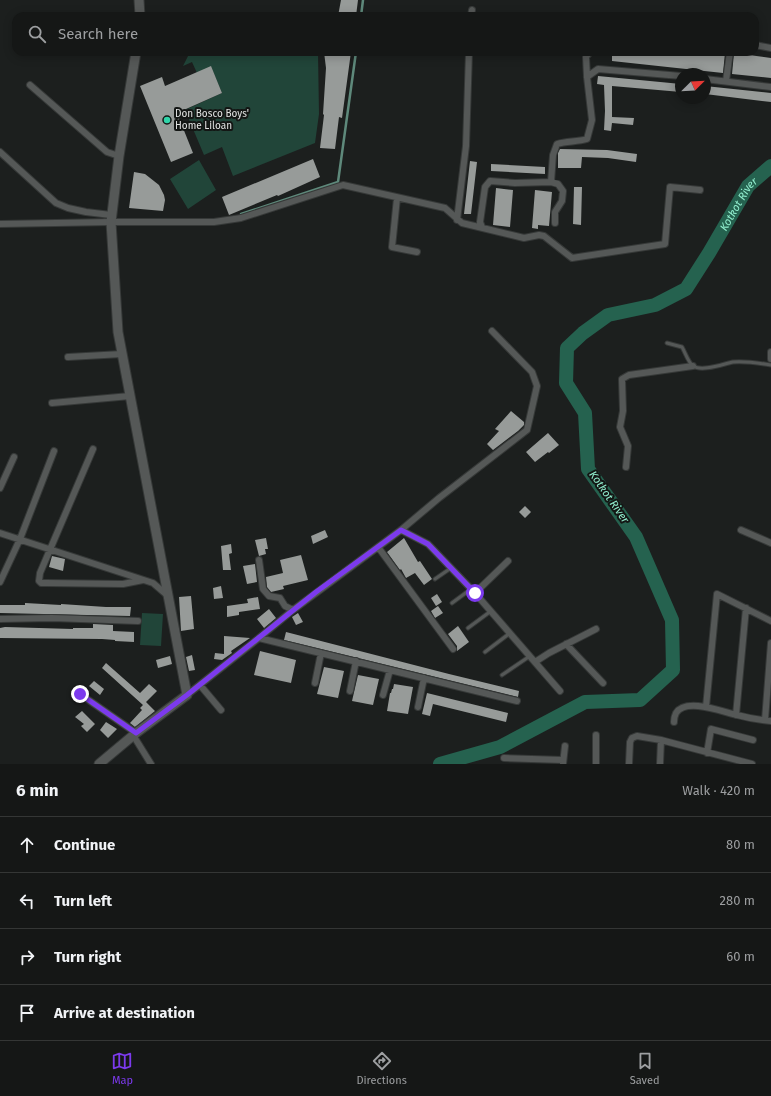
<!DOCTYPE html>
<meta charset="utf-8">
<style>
body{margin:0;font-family:"Fira Sans",sans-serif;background:#1e201f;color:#f1f3f6}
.compass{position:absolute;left:675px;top:68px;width:36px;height:36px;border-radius:50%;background:#151716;box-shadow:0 2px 10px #0003;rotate:66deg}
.stop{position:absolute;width:12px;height:12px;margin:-9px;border:3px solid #7c3aed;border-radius:50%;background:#fff}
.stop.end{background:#7c3aed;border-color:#fff;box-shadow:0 1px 4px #0008}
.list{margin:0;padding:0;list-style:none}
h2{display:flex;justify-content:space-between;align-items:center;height:52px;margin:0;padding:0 16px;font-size:17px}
h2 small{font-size:13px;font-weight:400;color:#9d9fa1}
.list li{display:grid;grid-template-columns:26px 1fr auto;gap:12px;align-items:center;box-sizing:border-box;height:56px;padding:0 16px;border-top:1px solid #343635}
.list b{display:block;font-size:15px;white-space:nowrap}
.list em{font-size:13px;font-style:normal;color:#9d9fa1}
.icon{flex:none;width:22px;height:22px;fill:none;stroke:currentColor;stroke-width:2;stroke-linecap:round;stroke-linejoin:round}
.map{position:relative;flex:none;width:771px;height:764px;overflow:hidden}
.search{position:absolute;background:#151716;box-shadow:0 2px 10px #0003;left:12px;right:12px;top:12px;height:44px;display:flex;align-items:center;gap:10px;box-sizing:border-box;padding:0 14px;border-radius:12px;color:#9d9fa1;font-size:15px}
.sheet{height:276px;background:#151716}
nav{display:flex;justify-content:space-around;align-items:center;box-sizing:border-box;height:56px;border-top:1px solid #343635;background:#151716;font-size:11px;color:#9d9fa1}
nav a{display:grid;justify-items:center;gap:2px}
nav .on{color:#7c3aed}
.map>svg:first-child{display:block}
</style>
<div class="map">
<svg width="771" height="764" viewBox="0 0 771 764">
<rect width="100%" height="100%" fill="#1c1f1e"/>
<path fill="#214539" d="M 190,52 L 318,52 L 319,114 L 315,143 L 233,176 L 222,147 L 204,155 L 185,110 L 222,93 L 211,67 L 197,73 L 192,62 L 183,66 Z
M 199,160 L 216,190 L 188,209 L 170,179 Z
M 142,613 L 163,614 L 161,646 L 140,645 Z"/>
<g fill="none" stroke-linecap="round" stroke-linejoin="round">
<path stroke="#5e897b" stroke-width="2.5" d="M 361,16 L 363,0
M 241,214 L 338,182 L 356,52"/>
<path stroke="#25624f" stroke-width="14" id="s1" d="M 440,764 L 500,747 L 585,702 L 640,700 L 673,670 L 672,620 L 636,537 L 588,469 L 585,413 L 566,383 L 567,348 L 583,333 L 608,315 L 655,305 L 686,289 L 709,253 L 748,186 L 771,166"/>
</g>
<path fill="#979b99" d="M 341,0 L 358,0 L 356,16 L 338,16 Z
M 324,52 L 351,52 L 342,118 L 339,117 L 335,149 L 320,148 L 324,115 L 323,114 L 326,68 Z
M 616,52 L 719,52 L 725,53 L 723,73 L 612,61 L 612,53 L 616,53 Z
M 734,53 L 771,58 L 771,78 L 732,74 Z
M 211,66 L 222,93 L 177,113 L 193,153 L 171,162 L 140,86 L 162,77 L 165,86 Z
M 598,76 L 681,84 L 681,92 L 612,86 L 612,117 L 634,118 L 633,125 L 612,123 L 611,131 L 604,130 L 605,111 L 604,85 L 597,84 Z
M 705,86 L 771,93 L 771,102 L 705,94 Z
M 560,149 L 607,150 L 637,154 L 636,162 L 608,158 L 582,157 L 581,168 L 558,168 L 558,153 Z
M 313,159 L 320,177 L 278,196 L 277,195 L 229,215 L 222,197 Z
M 470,161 L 477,162 L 471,214 L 464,214 Z
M 491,164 L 545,167 L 545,174 L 491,171 Z
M 134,172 L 145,174 L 159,185 L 164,195 L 165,200 L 163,211 L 129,208 Z
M 574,187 L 582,187 L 581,225 L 573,224 Z
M 496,188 L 513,190 L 510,227 L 493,225 Z
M 535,190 L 552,192 L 549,226 L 538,225 L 538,229 L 532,228 Z
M 511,411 L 524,422 L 524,425 L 518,431 L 493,450 L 487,444 L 499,431 L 495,429 Z
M 548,433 L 559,445 L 549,453 L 548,452 L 535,462 L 526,452 Z
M 525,506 L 531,512 L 525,518 L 519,512 Z
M 325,530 L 328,537 L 313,544 L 311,536 Z
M 266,538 L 268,549 L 265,549 L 266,554 L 259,556 L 255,540 Z
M 404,538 L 418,562 L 420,561 L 432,579 L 424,585 L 415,573 L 406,578 L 401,569 L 400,570 L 387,552 Z
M 231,544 L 232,553 L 229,554 L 231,570 L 223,570 L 221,546 Z
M 301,555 L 308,580 L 283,586 L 284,589 L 271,592 L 267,587 L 266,577 L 283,573 L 280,560 Z
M 52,556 L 65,559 L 63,571 L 49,567 Z
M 255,564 L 257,582 L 247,584 L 243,566 Z
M 221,586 L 223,598 L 214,599 L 213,588 Z
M 437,594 L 442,602 L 436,606 L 431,598 Z
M 191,596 L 194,629 L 181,631 L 179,597 Z
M 258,597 L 260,609 L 239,612 L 239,615 L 227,617 L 227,606 L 248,603 L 247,599 Z
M 25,603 L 61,605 L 61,604 L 106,607 L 131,607 L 130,616 L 0,613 L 0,605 L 25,605 Z
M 438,606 L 443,613 L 435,618 L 431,611 Z
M 269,609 L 276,618 L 264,628 L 257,619 Z
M 298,613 L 303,622 L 296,625 L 292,617 Z
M 93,624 L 113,625 L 113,631 L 134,632 L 134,642 L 115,641 L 115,640 L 102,639 L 0,638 L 0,628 L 5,627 L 73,629 L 73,628 L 93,628 Z
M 458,626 L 469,642 L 457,651 L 457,646 L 448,634 Z
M 286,632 L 449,674 L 511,689 L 519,691 L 518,697 L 284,640 Z
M 224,636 L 250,638 L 231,651 L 232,653 L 222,660 L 214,659 L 215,653 L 224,654 Z
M 260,651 L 296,660 L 291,683 L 254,675 Z
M 192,655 L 195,670 L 189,671 L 186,657 Z
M 170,656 L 172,664 L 158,668 L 156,660 Z
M 106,663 L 140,693 L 149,684 L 157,691 L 146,702 L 155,711 L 135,727 L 130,723 L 142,710 L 140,708 L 143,705 L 102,668 Z
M 324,667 L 344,671 L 338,698 L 317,694 Z
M 358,675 L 379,679 L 373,705 L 352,701 Z
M 94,681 L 104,689 L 100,695 L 89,686 Z
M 394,684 L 413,687 L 408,714 L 387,711 L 390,693 L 391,693 L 392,689 L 393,689 Z
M 427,693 L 508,713 L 506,722 L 433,704 L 430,716 L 422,714 Z
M 82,711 L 95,724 L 87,732 L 81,726 L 84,724 L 75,717 Z
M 106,722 L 117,729 L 108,738 L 100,730 Z"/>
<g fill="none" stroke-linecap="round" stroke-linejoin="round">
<defs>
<path id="lane" d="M 667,343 L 682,347 C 685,352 688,362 693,366 C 702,372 723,364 733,362 C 746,361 759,363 771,365
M 435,579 L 451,568
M 452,603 L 471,589
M 468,628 L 491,611
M 485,652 L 510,633
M 502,675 L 530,656"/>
<path id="street" d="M 471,16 L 472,10
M 755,45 L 771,48
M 587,77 L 598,69 L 681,76
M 705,79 L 771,87
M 726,81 L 730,52
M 30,85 L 107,152 L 119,156
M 0,152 L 56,203 L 68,208 L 86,212 L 111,215
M 551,182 L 553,155 L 557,144 C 567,141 577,142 587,139 L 592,120 L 587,77 L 586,57 L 590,52
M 397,198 L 392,247 L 417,252
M 457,220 L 466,146 L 469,52
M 0,224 L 111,222 L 214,222 L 241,218 L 343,185 L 445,208 L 462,223 L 524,238 L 539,235 L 544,236 L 572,258 L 665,244 L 670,187 L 700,190
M 482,227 L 480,222 L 485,187 L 490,181 L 515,183 L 551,182 L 558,184 L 563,191 L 562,201 L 555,212 L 555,223
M 771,352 L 771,359
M 68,357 L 122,354
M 52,403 L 130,396
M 93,449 L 40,573 L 39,581 L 41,583 L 46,583 L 123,584 L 143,580
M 626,467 L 628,446 L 620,427 L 623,411 L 622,379 L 629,375 L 693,366
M 0,488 L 14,457
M 401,530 L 428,544 L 475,593 L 560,691
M 741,530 L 771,543
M 0,533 L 153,583 L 167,595
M 378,547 L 453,649
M 259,560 L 263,589 L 269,596 L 280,598 L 285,606 L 293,610
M 0,582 L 20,539 L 54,451
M 475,593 L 508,561
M 0,619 L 52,618 L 138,621
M 259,638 L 517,701
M 566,644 L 603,683
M 535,662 L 549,653 L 596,629
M 315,683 L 321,653
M 200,685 L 221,710
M 350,691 L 356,661
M 80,694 L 136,733
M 187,695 L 259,638 L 293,610 L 401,530 L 439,498 L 527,430 L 537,386 L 532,372 L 492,331
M 383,695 L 390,670
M 418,707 L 424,678
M 706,707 L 717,594 L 771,621
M 736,715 L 746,608
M 765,720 L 771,643
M 674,722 C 674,719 675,715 676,713 C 686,697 723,712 737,715 C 748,718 760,720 771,721
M 133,735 L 151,764
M 707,753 L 711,729 L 753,740
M 504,758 L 563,760
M 563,764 L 565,746
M 596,764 L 596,735
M 629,764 L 630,742 L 632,738 L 637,736 L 661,740 L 752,764
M 660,764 L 661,740"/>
<path id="secondary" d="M 139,0 L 140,16
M 99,764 L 136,733 L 187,695 L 118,332 L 111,222 L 119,156 L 136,52"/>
</defs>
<use href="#lane" stroke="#363938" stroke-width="5"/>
<use href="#street" stroke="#363938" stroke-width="8"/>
<use href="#secondary" stroke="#363938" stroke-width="11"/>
<use href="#lane" stroke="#555857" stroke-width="3"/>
<use href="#street" stroke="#555857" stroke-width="6"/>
<use href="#secondary" stroke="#555857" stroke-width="9"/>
</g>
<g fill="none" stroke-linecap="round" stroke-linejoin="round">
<path stroke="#7c3aed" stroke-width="5" d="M 80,694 L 136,733 L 187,695 L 316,592 L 401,530 L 428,544 L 475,593"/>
</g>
<circle fill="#30d4a9" stroke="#131614" stroke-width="1.5" cx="167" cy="120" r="4"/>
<g text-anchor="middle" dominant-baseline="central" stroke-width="4" stroke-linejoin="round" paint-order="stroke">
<g font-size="10" fill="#e2e4e3" stroke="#131614" text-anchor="start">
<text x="175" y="114">Don Bosco Boys'<tspan x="175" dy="12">Home Liloan</tspan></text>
</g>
<g font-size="11" font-style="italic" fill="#91eece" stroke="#131614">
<text stroke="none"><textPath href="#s1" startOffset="844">Kotkot River</textPath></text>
<text transform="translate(609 497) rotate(55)">Kotkot River</text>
</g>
</g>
</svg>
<svg class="compass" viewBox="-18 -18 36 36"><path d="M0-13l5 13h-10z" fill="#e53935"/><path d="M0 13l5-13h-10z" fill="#9d9fa1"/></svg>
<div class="stop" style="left:475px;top:593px"></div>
<div class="stop end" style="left:80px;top:694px"></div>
<div class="search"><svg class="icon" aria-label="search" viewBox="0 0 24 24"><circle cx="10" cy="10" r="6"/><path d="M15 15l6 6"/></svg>Search here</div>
</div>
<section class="sheet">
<h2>6 min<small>Walk · 420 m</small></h2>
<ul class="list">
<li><svg class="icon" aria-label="ahead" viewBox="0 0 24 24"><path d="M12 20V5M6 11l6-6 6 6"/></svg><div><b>Continue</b></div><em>80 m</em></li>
<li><svg class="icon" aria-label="left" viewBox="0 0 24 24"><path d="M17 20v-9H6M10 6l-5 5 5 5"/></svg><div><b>Turn left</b></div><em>280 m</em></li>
<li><svg class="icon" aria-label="right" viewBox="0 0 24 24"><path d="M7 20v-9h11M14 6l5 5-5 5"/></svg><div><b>Turn right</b></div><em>60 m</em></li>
<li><svg class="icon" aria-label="arrive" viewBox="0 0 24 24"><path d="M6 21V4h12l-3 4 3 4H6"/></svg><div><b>Arrive at destination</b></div></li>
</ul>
</section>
<nav>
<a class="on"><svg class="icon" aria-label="map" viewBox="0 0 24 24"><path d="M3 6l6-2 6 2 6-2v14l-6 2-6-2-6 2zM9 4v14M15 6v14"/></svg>Map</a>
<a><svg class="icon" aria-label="directions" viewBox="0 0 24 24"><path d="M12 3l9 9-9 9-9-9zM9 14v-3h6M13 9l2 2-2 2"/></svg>Directions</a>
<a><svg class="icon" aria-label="saved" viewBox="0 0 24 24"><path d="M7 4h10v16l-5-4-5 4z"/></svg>Saved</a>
</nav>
